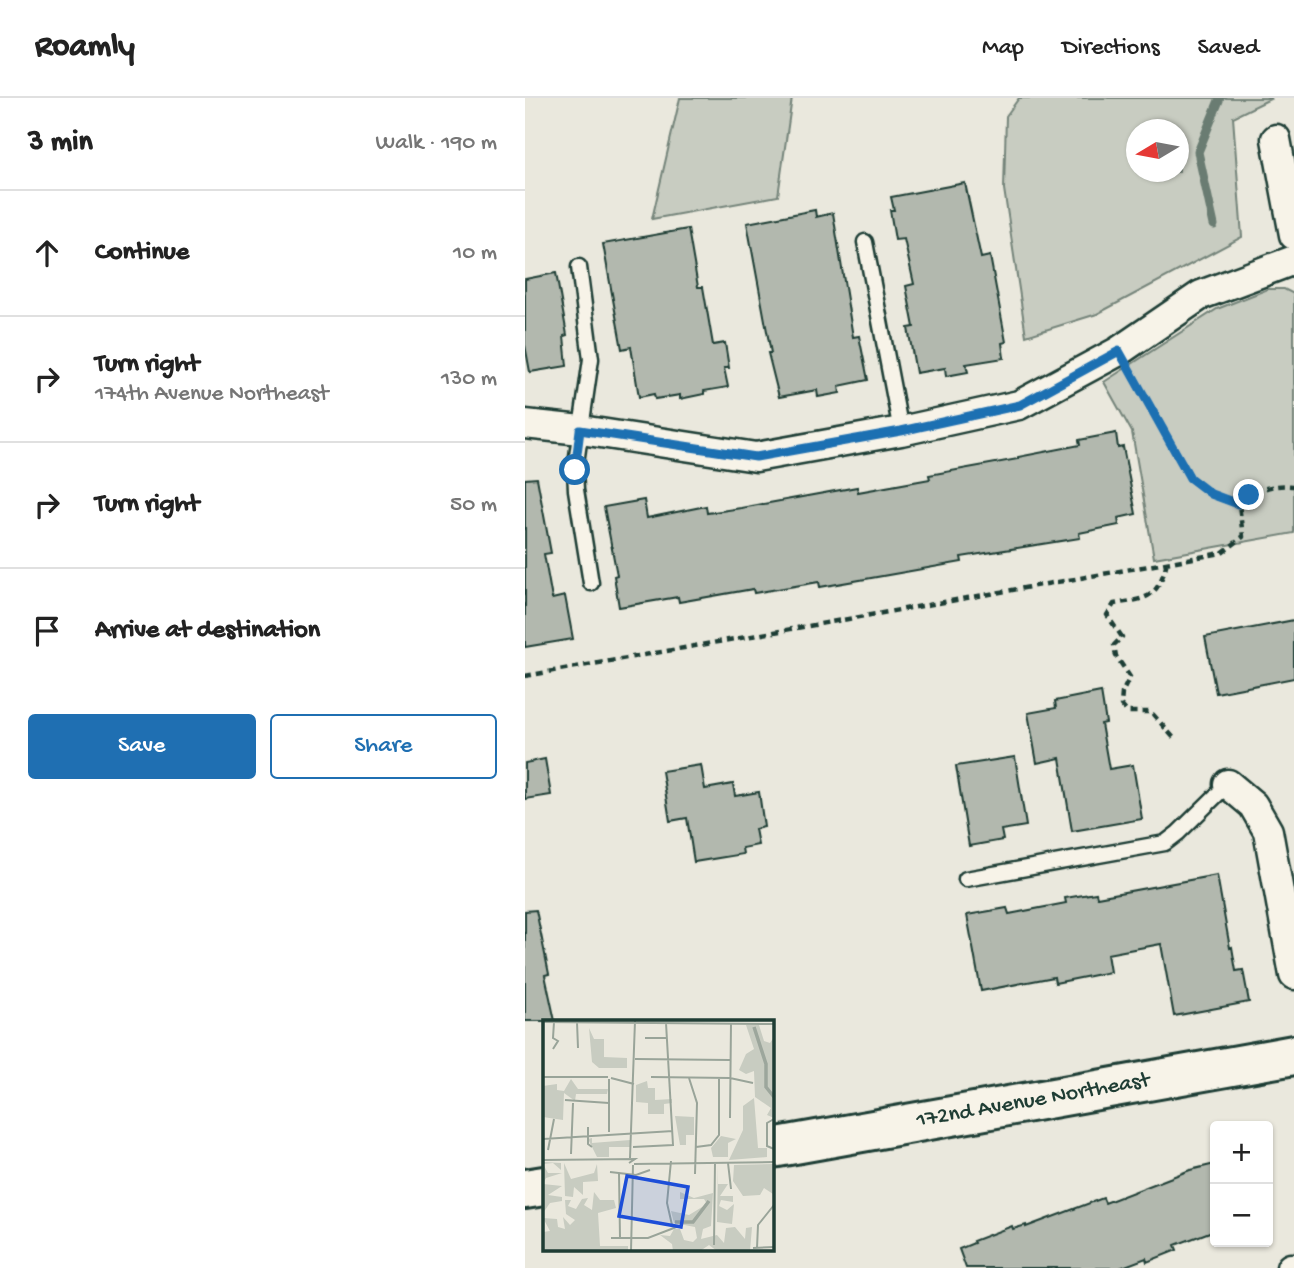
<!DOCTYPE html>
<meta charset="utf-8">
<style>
body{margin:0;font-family:"Gochi Hand",sans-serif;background:#f2f2f2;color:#222}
.controls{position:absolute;right:21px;bottom:21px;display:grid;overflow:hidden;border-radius:7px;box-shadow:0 2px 5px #0004}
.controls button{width:63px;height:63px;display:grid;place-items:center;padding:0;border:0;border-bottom:2px solid #e0e0e0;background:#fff;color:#222;font:35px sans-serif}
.compass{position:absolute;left:601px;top:21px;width:63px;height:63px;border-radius:50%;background:#fff;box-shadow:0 2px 5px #0004;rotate:260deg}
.stop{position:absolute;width:21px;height:21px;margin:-16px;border:5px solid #1f6fb2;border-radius:50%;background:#fff}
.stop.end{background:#1f6fb2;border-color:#fff;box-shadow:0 2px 7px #0008}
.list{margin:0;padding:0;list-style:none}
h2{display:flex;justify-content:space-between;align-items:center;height:91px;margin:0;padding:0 28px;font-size:30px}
h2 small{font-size:23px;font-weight:400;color:#767676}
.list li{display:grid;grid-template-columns:46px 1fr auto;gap:21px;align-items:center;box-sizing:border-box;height:126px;padding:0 28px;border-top:2px solid #e0e0e0}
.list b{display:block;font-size:26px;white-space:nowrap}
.list p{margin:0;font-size:23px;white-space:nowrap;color:#767676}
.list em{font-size:23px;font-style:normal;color:#767676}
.actions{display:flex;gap:14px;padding:21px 28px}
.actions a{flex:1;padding:16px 0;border:2px solid #1f6fb2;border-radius:7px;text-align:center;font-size:24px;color:#1f6fb2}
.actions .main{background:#1f6fb2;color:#fff}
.icon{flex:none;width:38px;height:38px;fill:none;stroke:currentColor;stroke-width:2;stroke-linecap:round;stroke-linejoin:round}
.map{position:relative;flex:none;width:769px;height:1170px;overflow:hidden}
header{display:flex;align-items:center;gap:42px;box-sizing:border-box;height:98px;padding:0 35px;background:#fff;border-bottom:2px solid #e0e0e0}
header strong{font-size:33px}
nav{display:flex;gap:38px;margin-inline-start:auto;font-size:24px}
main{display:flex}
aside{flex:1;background:#fff}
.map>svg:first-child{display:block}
</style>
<header>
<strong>Roamly</strong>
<nav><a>Map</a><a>Directions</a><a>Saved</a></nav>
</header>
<main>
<aside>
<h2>3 min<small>Walk · 190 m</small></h2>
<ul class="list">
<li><svg class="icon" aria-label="ahead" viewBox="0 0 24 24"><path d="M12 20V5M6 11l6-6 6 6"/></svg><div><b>Continue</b></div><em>10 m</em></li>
<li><svg class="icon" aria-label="right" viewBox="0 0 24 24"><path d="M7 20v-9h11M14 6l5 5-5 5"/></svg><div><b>Turn right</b><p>174th Avenue Northeast</p></div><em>130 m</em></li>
<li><svg class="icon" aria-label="right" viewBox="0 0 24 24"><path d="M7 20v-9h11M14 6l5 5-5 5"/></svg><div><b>Turn right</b></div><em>50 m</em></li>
<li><svg class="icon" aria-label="arrive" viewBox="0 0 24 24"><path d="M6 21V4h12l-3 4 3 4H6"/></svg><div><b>Arrive at destination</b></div></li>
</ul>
<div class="actions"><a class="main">Save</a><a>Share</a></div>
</aside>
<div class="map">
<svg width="769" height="1170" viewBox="0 0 769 1170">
<rect width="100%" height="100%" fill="#eae8dd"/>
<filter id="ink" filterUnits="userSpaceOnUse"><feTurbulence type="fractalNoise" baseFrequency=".0143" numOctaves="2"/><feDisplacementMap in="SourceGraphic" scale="14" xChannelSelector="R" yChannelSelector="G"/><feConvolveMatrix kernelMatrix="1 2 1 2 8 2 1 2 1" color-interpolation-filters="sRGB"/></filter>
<g filter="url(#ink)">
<path fill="#c8ccc1" stroke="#74847a" stroke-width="2" fill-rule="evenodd" d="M 155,0 L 267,0 L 253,98 L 127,121 Z
M 494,0 L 747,0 L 708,19 L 717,139 L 572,216 L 501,238 L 479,91 L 481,18 ZM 612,32 L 654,32 L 654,74 L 612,74 Z
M 743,191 L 759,191 L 769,196 L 769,435 L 629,460 L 607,334 L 579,284 L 692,211 Z"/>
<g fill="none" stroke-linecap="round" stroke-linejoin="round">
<path stroke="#6a7c72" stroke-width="9" d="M 689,127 L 673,54 L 695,0"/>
</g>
<path fill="#b2b8ae" stroke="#1f3d34" stroke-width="2" d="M 440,85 L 456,160 L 465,158 L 481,244 L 477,245 L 479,260 L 441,266 L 443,274 L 421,278 L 420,270 L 391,275 L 383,230 L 389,229 L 381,188 L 389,186 L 379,141 L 370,142 L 365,112 L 369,112 L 366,99 Z
M 290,112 L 291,119 L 308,115 L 328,239 L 334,238 L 343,282 L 314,288 L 315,295 L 293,299 L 292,292 L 254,299 L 243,255 L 246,255 L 222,125 Z
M 163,131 L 173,189 L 178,189 L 188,247 L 200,245 L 204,270 L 199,270 L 203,289 L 179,293 L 179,296 L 155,301 L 155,297 L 130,301 L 129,296 L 114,299 L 106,249 L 97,251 L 78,146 Z
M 31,175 L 42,237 L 39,238 L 42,268 L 5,274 L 0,247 L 0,181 Z
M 591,335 L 593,350 L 598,349 L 611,416 L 593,420 L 594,427 L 554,435 L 555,440 L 436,459 L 437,464 L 295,489 L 294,484 L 229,495 L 228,491 L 154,504 L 153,499 L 94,509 L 89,478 L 92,477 L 79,409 L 119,402 L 122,420 L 181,408 L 182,415 L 216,410 L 332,389 L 333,394 L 405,381 L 404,377 L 493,361 L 493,359 L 555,347 L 554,342 Z
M 12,380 L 26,455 L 19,456 L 27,501 L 40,498 L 48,541 L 0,549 L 0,381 Z
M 769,522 L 769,580 L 691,595 L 680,539 Z
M 576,594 L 581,625 L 576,626 L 584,671 L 608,667 L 617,721 L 547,733 L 535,660 L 512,665 L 503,615 L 531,610 L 530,603 Z
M 490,659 L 501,728 L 476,732 L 478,742 L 444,748 L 431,668 Z
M 20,661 L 26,697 L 0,701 L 0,665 Z
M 176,667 L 180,691 L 208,686 L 210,698 L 234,694 L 239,729 L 230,731 L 233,747 L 217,750 L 218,756 L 169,764 L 162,720 L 145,723 L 137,673 Z
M 692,777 L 705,850 L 707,849 L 711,873 L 718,872 L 724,904 L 649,918 L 636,846 L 582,856 L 585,874 L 530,885 L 529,879 L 456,893 L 442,817 L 482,810 L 484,816 L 541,805 L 540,800 L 571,795 L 572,799 Z
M 11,812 L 24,876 L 20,877 L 30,923 L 0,923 L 0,813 Z
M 690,1066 L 690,1132 L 650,1147 L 652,1152 L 622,1164 L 621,1160 L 595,1170 L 441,1170 L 434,1151 L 449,1145 L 448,1143 L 487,1128 L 488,1131 L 501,1127 L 501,1129 L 578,1100 L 580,1105 L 665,1072 Z"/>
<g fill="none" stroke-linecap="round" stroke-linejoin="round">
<defs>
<path id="lane" d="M 340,144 L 376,333
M 54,169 L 66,261 L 50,372 L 51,392 L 66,485
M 441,781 L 640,745 L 653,735 L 703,686"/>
<path id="street" d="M 751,41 L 769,137
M 0,326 L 56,332 L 231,359 L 376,333 L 494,307 L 594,253 L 676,197 L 769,162
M 703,686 L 728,707 L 743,733 L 769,877
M 766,1170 L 769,1170"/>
<path id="secondary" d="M 247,1050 L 769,957
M 0,1091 L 19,1088"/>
</defs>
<use href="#lane" stroke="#1f3d34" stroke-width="19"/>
<use href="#street" stroke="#1f3d34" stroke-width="33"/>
<use href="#secondary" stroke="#1f3d34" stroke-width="44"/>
<path stroke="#1f3d34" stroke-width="4.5" stroke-dasharray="7 5" stroke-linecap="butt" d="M 608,278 L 665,380 L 686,396 L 714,406 C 731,391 746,386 769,388
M 642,464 C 632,501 624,500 589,506 L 582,517 L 597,539 L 589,547 L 591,558 L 605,579 L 597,595 L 596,607 L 602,614 L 626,614 L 649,640
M 0,578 L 697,455 L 718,439 L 714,406"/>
<use href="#lane" stroke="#f7f3e8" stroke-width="14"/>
<use href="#street" stroke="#f7f3e8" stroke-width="28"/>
<use href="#secondary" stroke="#f7f3e8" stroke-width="38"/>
</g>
</g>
<g fill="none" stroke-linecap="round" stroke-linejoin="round" filter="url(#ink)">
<path stroke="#1f6fb2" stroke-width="9" d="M 50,372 L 55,332 L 231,359 L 376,333 L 495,307 L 594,253 L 665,380 L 686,396 L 713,406 L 724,397"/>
</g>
<g text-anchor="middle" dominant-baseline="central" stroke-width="5" stroke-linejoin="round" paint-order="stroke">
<g font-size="23" fill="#1f3d34" stroke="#f7f3e8">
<text transform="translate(508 1003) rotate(-10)">172nd Avenue Northeast</text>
</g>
</g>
<g transform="translate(18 922)">
<rect width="231" height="231" fill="#eae8dd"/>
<path d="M 203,5 L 216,5 L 221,21 L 227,23 L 231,17 L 231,98 L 224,95 L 228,88 L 212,77 L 211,51 L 203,54 L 196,50 L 203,34 L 211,29 ZM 46,8 L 51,19 L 61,19 L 61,37 L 84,38 L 84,48 L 56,48 L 49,42 ZM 28,59 L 35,69 L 65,69 L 64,74 L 33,74 L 32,81 L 21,73 L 20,100 L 0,97 L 0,66 L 14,64 L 14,70 L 21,71 ZM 104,61 L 105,68 L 112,68 L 112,80 L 129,79 L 129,83 L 121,84 L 121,94 L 105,94 L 105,83 L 93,82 L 93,65 ZM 211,78 L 215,128 L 224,128 L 224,137 L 186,140 L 200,110 L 200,86 ZM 132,96 L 151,97 L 151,115 L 143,115 L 143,125 L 137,125 ZM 178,116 L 193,119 L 185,123 L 185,137 L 170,137 L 168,128 ZM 49,118 L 49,123 L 87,120 L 88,127 L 66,127 L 66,137 L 54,137 L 45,119 ZM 0,142 L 18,143 L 18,150 L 10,143 L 0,144 L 5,153 L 19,153 L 3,158 L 0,164 L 19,166 L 5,175 L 19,177 L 19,181 L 7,183 L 0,193 ZM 21,143 L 28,159 L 51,153 L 54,144 L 55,161 L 40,162 L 40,175 L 31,167 L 30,177 L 22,176 ZM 230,144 L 230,174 L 221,168 L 217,175 L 200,176 L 190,161 L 191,145 ZM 175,145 L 175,164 L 185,164 L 177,176 L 190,176 L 190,182 L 178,180 L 176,186 L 184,190 L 191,184 L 189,204 L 174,202 ZM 51,172 L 57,180 L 71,180 L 73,188 L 55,193 L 57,226 L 85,226 L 85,231 L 0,231 L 0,212 L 7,211 L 0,198 L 14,199 L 15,207 L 22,209 L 20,197 L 27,205 L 32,200 L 23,194 L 22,180 L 28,180 L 25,186 L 33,189 L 39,179 L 45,178 L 41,185 L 49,190 ZM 137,172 L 151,178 L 170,173 L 168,206 L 160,209 L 158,219 L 174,215 L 181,223 L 183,208 L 192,207 L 202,219 L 203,208 L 209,207 L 207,231 L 174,231 L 166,225 L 157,231 L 130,231 L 129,224 L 117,215 L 127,216 L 131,209 L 137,209 L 141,220 L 150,222 L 154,218 L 152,207 L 131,203 L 128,191 L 146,195 L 164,184 L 161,179 L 137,179 Z" fill="#c8ccc1"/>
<path fill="none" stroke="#9ca69c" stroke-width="3.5" d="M 211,7 L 223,44 L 223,67 L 231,77M 132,202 L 150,202 L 166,181"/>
<path fill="none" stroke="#99a499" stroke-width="2" d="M 0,2 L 231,4M 34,2 L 35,28M 102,18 L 123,18M 10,29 L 15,21 L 10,18 L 11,2M 92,39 L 187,40M 0,57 L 65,57M 108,57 L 187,58 L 210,63M 68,58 L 91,64M 146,58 L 154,83 L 152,154M 22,80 L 66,83M 187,98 L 188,3M 231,99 L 224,103 L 224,126 L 231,129M 45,107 L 45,124 L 49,127M 66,112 L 66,59M 0,119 L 130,111M 90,127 L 130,125 L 123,3M 153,127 L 168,125 L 176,115 L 176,58M 5,130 L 11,99M 28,134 L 30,83M 87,138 L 92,1M 0,140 L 92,139 L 86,143M 128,141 L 124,183 L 129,205M 185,143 L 188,169M 91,144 L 231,142M 67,152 L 93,155 L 107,150M 76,153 L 77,218M 68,218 L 105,218 L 136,206M 171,225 L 172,142M 210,228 L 231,227M 214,228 L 215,205 L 231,185M 88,231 L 90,145"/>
<path fill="#1d4ed8" fill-opacity="0.15" stroke="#1d4ed8" stroke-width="3.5" d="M 84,156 L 145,167 L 138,207 L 76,196 Z"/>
<rect width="231" height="231" fill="none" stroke="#1f3d34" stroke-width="3.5"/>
</g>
</svg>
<div class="controls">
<button>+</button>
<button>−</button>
</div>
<svg class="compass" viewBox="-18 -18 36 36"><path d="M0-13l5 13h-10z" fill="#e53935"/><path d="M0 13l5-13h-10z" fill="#767676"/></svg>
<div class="stop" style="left:50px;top:372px"></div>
<div class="stop end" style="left:724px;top:397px"></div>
</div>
</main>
